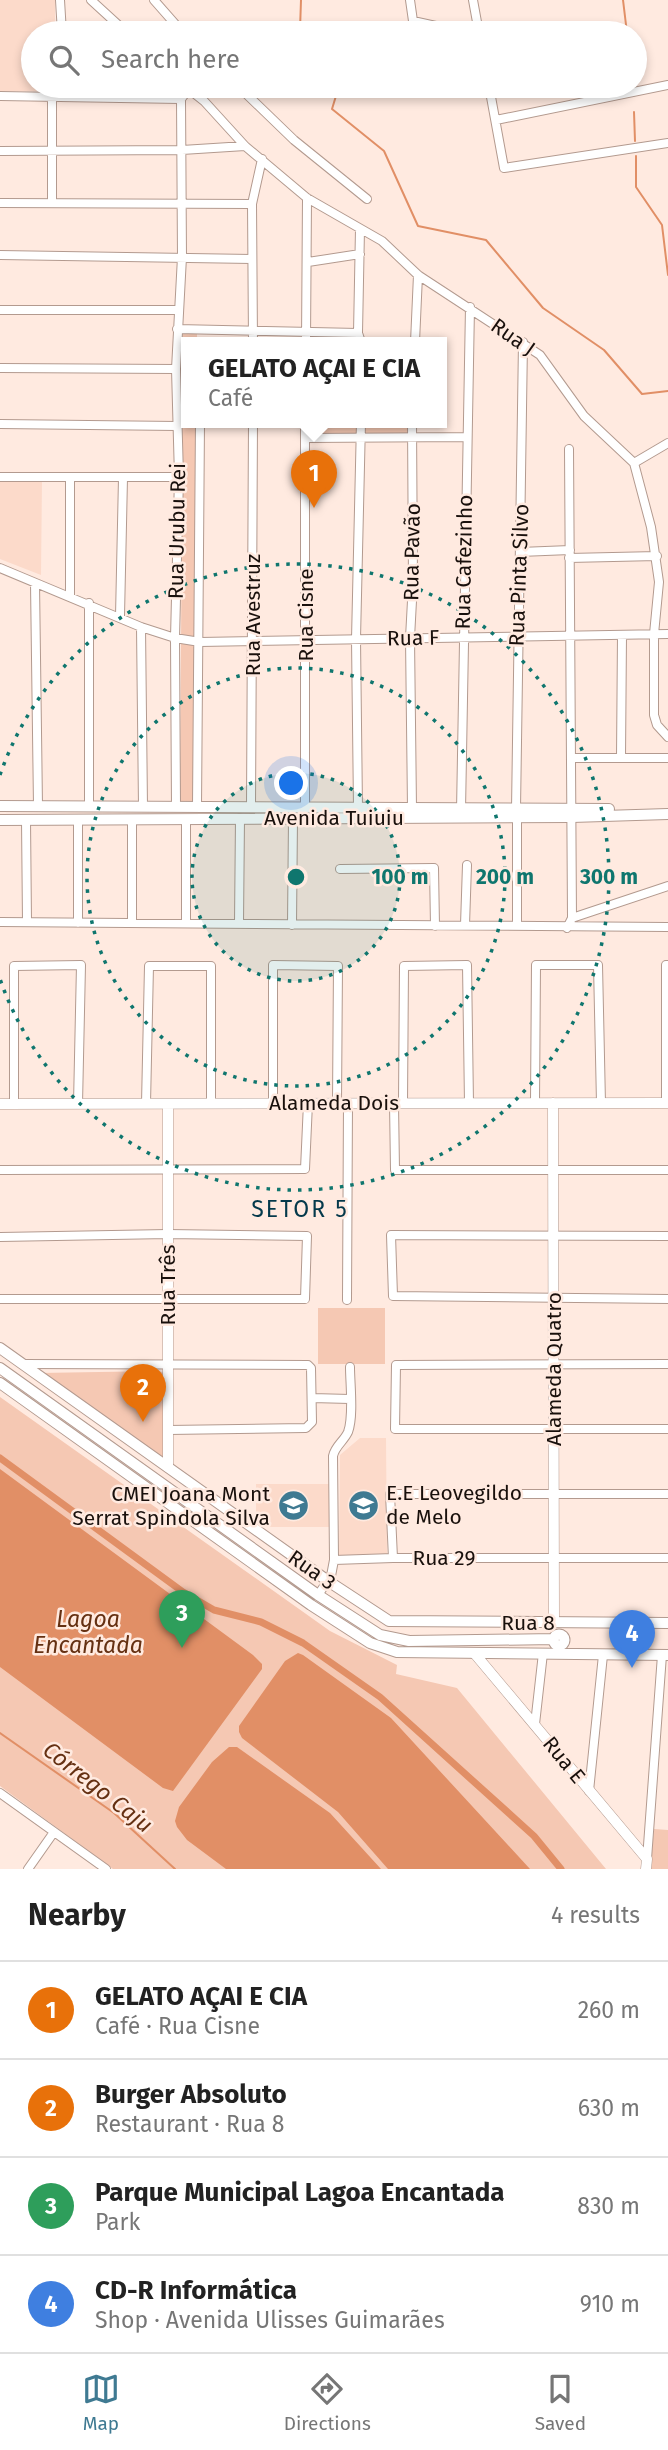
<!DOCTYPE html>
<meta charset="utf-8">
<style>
body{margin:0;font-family:"Fira Sans",sans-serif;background:#f2f2f2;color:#222}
.you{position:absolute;left:292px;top:784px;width:24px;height:24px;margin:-18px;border:5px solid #fff;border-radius:50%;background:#1a73e8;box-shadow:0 0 0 10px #1a73e833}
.badge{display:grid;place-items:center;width:46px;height:46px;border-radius:50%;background:#3f7a92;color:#fff;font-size:23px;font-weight:700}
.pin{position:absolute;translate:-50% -58px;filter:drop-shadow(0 2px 4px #0008)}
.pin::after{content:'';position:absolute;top:37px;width:24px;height:21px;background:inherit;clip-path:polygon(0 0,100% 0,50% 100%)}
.popup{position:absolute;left:181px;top:337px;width:266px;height:91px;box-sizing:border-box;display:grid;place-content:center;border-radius:0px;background:#fff;filter:drop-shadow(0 2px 5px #0005);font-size:23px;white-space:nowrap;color:#767676}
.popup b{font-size:26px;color:#222}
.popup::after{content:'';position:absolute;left:50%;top:100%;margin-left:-14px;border:14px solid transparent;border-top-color:#fff}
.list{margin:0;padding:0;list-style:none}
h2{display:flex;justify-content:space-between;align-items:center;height:91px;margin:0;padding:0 28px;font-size:30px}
h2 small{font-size:23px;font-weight:400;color:#767676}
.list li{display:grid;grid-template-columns:46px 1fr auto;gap:21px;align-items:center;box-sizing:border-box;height:98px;padding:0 28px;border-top:2px solid #e0e0e0}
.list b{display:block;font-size:26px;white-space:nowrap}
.list p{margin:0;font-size:23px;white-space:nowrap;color:#767676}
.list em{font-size:23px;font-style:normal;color:#767676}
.icon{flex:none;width:38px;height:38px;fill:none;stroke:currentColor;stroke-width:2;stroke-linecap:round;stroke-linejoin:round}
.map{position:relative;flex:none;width:668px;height:1869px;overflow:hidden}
.search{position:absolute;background:#fff;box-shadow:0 4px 10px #0003;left:21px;right:21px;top:21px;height:77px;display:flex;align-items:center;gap:18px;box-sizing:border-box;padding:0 24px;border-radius:38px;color:#767676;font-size:26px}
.sheet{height:483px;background:#fff}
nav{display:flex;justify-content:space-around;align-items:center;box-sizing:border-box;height:98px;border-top:2px solid #e0e0e0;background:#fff;font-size:19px;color:#767676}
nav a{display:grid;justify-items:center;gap:4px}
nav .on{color:#3f7a92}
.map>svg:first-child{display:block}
</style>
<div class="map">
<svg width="668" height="1869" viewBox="0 0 668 1869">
<rect width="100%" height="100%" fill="#ffeae0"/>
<path fill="#fcdaca" d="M 0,0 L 55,0 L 55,33 L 33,33 L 33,86 L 56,86 L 57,91 L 0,91 Z
M 0,479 L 42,480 L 41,575 L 0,559 Z
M 360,1438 L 386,1438 L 387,1555 L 339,1555 L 340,1455 Z
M 256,1484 L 330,1484 L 330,1527 L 256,1527 Z"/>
<path fill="#f5c8b3" d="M 183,333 L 197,334 L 197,342 L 186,342 L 186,422 L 197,422 L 193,803 L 180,803 Z
M 360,426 L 360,434 L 309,435 L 309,427 Z
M 407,426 L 407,434 L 363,435 L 363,427 Z
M 318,1308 L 385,1308 L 385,1364 L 318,1364 Z
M 159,1371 L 164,1373 L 165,1460 L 39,1373 Z
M 0,1397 L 330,1631 L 397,1665 L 396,1674 L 457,1688 L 606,1869 L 113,1869 L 0,1786 Z
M 654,1829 L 668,1830 L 668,1869 L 650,1869 Z"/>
<path fill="#e18f66" d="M 0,1469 L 253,1655 L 262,1664 L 262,1669 L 173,1791 L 163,1788 L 0,1667 Z
M 298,1653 L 303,1655 L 391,1718 L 530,1869 L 388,1869 L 338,1812 L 242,1738 L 239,1732 L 239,1726 L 285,1661 Z
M 229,1747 L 237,1747 L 330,1813 L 381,1869 L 226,1869 L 187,1840 L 177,1827 L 175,1821 L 179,1807 L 212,1762 Z"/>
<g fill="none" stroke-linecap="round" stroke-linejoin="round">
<path stroke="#e18f66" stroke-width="2" d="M 301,0 L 300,30 L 303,33
M 623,0 L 627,33
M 339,86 L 332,109 L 384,151 L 418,226 L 486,240 L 543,308 L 604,350 L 642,394 L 668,391
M 632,86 L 632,87
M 634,112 L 635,141
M 636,156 L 636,187 L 662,225 L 668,275
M 0,1733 L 114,1813 L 175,1869"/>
<path stroke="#e18f66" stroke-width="7" d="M 0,1458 L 183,1592 L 214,1610 L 261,1622 L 303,1643 L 380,1697 L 534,1836 L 561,1869"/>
<defs>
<path id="minor" d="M 60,0 L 62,33
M 91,0 L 127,33
M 154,0 L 183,33
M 410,0 L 413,21 L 463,32 L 479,33
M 473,0 L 479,33
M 64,86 L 64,97
M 185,86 L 204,101 L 245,146 L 307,198 L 382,241 L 418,275 L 540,355 L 584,416 L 634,463 L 651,527 L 659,582 L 654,634 L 654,715 L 657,725 L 668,737
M 238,86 L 294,140 L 367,199
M 489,86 L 504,168 L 668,143
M 0,96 L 181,99
M 52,97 L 52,203
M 496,120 L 668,85
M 0,151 L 182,150 L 245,146
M 0,203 L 252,204
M 360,229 L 358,333 L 361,342
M 0,255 L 252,259
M 308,262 L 360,254
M 0,310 L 179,310
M 177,329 L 358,333
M 253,342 L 252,204 L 262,159
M 306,342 L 307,198
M 415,342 L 418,275
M 0,368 L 176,369
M 0,424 L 177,426
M 307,438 L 466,437
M 634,463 L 668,443
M 0,477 L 179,477
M 70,478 L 70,597
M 520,552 L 570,550
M 569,558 L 657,556
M 0,568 L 141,627 L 175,638 L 200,642 L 668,634
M 35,583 L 38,806
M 89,603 L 89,806
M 120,616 L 123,478
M 141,627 L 143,807
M 621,757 L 622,635
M 571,758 L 668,758
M 176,807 L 175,638 L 179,477 L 176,369 L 182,257 L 181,99 L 191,86
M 197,807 L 200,422
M 251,807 L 253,422
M 305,807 L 305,422
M 358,808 L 356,639 L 361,422
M 412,808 L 410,638 L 413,582 L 412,422
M 516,809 L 523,342
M 461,811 L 470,307
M 517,817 L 517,926
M 186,819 L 186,922
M 26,820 L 27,922
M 340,869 L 434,868 L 435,926
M 572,918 L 668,886
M 0,922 L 668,927
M 132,922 L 132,820
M 78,923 L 78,820
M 239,923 L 240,818
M 292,925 L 293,818
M 465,925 L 467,865
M 567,928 L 572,918 L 569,449
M 273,1103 L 273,965 L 338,966 L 337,1103
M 394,1103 L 395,1170 L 668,1170
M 403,1103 L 404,966 L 467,965 L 469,1103
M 535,1103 L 536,965 L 598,965 L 601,1103
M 666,1103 L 666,965 L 668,965
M 14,1104 L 14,966 L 81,965 L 78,1104
M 146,1104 L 149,966 L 211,966 L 211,1104
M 0,1170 L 305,1169 L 308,1103
M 668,1236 L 391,1235 L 393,1296 L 668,1299
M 0,1237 L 168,1234 L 307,1236 L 305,1299 L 0,1299
M 347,1300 L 348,1103
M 22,1364 L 308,1365 L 311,1368 L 312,1422 L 306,1428 L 168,1430
M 668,1364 L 396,1365 L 395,1429 L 668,1429
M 312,1398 L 350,1399
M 668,1494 L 390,1494 L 393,1558 L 668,1558
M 334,1560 L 393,1558
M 318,1595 L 331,1576 L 334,1560 L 333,1456 C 335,1446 344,1441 348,1432 C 354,1416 350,1384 350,1367
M 535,1724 L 543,1653
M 589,1791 L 603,1655
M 0,1793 L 106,1869
M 647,1859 L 662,1655
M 28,1869 L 54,1832"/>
<path id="tertiary" d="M 553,1103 L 554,1623
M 0,1104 L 668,1103
M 168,1104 L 168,1467
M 475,1654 L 647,1859 L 646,1869"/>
<path id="secondary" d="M 0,806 L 609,809
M 0,820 L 572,817 L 668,814
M 0,1348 L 328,1581 L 389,1621 L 668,1623
M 0,1368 L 318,1595 L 380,1635 L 409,1641 L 554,1639
M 0,1383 L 311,1605 L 370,1643 L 397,1652 L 668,1655
M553.5 1640a5.5 5.5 0 1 1 11 0a5.5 5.5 0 1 1-11 0Z"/>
</defs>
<use href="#minor" stroke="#b39a8f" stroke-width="10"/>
<use href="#tertiary" stroke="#b39a8f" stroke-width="11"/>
<use href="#secondary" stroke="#b39a8f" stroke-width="12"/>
<use href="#minor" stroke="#fff" stroke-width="8"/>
<use href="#tertiary" stroke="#fff" stroke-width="10"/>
<use href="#secondary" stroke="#fff" stroke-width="10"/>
</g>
<circle cx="296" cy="877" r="104" fill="#0f766e" fill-opacity=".12"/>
<g fill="none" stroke="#0f766e" stroke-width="3.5" stroke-dasharray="3.5 7">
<circle cx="296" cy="877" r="104"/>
<circle cx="296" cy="877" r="209"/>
<path d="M0 775A313 313 0 1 1 0 979"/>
</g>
<defs>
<symbol id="school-disc" viewBox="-11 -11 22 22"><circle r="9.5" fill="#3f7a92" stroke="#ffeae0"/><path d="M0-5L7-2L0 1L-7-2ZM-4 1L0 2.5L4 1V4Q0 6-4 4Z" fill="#fff"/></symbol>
</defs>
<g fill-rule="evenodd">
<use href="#school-disc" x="346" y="1488" width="35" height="35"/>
<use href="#school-disc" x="276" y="1488" width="35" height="35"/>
</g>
<g text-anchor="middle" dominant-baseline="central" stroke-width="5" stroke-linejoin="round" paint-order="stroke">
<g font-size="21" fill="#19100c" stroke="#ffeae0">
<text transform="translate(513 337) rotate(35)">Rua J</text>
<text transform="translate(177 531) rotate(-89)">Rua Urubu Rei</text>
<text transform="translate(412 552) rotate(-89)">Rua Pavão</text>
<text transform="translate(464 562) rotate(-89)">Rua Cafezinho</text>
<text transform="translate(519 575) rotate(-88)">Rua Pinta Silvo</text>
<text transform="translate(253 615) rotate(-90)">Rua Avestruz</text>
<text transform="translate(306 615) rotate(-90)">Rua Cisne</text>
<text transform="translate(413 638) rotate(-1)">Rua F</text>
<text x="334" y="818">Avenida Tuiuiu</text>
<text x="334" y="1103">Alameda Dois</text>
<text transform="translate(168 1285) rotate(-90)">Rua Três</text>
<text transform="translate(554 1369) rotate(-90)">Alameda Quatro</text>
<text x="444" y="1558">Rua 29</text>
<text transform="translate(312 1570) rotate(35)">Rua 3</text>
<text x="528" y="1623">Rua 8</text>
<text transform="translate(564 1760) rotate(51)">Rua E</text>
</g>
<g font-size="21" fill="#19100c" stroke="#ffeae0" text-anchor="start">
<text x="386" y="1493">E.E Leovegildo<tspan x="386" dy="24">de Melo</tspan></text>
<text x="270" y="1494" text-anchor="end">CMEI Joana Mont<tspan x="270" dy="24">Serrat Spindola Silva</tspan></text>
</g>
<g font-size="23" letter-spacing="2" fill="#04394b" stroke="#ffeae0">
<text x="300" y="1209">SETOR 5</text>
</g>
<g font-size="23" font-style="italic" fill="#653012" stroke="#ffeae0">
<text x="88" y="1619">Lagoa<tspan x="88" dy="26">Encantada</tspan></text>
<text transform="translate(98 1787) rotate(38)">Córrego Caju</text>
</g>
</g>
<circle cx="296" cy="877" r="10" fill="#0f766e" stroke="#ffeae0" stroke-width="3.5"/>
<g font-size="21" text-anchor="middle" font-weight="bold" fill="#0f766e" stroke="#ffeae0" stroke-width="5" stroke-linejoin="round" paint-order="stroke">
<text x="400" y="884">100 m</text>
<text x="505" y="884">200 m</text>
<text x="609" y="884">300 m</text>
</g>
</svg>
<div class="you"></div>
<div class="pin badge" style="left:314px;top:508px;background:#e8710a">1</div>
<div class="popup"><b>GELATO AÇAI E CIA</b>Café</div>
<div class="pin badge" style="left:143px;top:1422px;background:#e8710a">2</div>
<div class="pin badge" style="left:182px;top:1648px;background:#2e9e5b">3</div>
<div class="pin badge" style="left:632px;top:1668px;background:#3f7fe0">4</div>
<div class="search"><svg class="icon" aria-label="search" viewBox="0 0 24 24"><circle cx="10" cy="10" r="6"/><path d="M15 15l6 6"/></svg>Search here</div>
</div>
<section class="sheet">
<h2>Nearby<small>4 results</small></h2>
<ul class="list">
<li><span class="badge" style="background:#e8710a">1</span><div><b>GELATO AÇAI E CIA</b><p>Café · Rua Cisne</p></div><em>260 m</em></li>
<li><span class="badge" style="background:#e8710a">2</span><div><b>Burger Absoluto</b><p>Restaurant · Rua 8</p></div><em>630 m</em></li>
<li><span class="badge" style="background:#2e9e5b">3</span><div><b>Parque Municipal Lagoa Encantada</b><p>Park</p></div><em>830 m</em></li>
<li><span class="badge" style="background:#3f7fe0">4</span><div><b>CD-R Informática</b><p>Shop · Avenida Ulisses Guimarães</p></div><em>910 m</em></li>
</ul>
</section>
<nav>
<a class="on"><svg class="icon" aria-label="map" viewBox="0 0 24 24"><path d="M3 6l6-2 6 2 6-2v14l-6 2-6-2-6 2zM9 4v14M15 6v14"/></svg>Map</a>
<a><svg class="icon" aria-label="directions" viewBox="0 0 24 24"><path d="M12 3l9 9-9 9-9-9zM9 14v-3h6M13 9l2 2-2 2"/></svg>Directions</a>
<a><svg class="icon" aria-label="saved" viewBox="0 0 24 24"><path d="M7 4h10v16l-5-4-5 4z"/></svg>Saved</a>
</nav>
